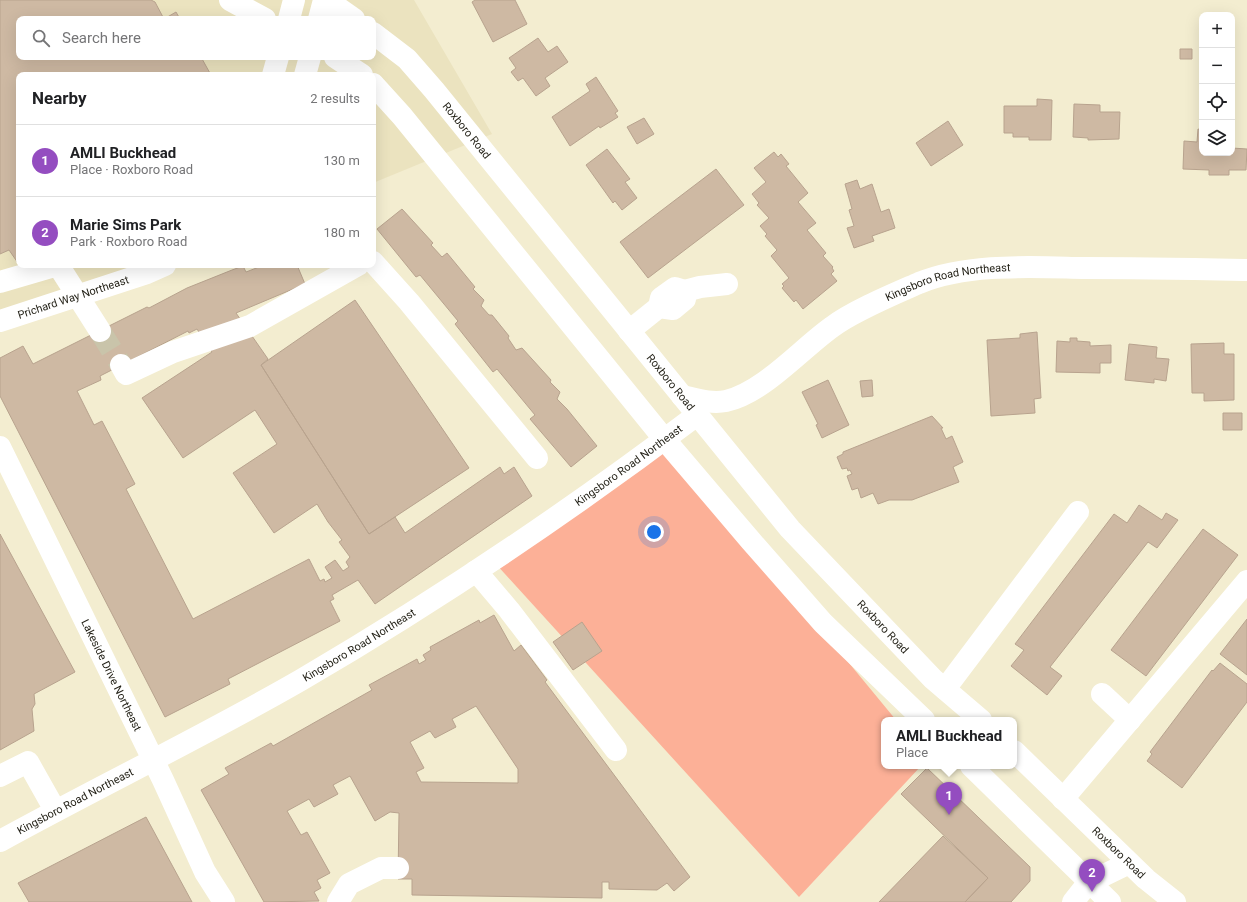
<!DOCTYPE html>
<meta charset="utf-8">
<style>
body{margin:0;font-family:Roboto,sans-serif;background:#f2f2f2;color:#202124}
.controls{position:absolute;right:12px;top:12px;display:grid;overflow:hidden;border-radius:8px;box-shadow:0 4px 16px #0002}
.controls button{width:36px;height:36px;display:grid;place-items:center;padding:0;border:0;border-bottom:1px solid #e0e0e0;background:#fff;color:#202124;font:20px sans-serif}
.you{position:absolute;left:654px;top:532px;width:14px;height:14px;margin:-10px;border:3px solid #fff;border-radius:50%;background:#1a73e8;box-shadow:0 0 0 6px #1a73e833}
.badge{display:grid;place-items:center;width:26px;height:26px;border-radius:50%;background:#944dc0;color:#fff;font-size:13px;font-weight:700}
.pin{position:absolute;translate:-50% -33px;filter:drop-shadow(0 1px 2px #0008)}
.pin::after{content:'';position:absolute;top:21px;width:14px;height:12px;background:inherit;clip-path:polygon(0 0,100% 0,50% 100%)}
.popup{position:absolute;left:881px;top:717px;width:136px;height:52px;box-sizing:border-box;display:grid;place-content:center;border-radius:8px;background:#fff;filter:drop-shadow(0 1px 3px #0005);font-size:13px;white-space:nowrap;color:#757577}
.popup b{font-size:15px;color:#202124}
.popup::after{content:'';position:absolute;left:50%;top:100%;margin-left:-8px;border:8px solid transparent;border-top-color:#fff}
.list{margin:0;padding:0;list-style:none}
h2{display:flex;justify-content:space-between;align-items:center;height:52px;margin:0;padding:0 16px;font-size:17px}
h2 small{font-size:13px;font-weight:400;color:#757577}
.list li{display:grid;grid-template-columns:26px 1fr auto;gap:12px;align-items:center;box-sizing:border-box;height:72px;padding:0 16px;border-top:1px solid #e0e0e0}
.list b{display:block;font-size:15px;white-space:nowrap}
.list p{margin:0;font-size:13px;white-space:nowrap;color:#757577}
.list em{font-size:13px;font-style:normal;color:#757577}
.icon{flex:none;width:22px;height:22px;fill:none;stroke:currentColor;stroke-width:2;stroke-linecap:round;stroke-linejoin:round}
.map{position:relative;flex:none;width:1247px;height:902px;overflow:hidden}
.search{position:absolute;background:#fff;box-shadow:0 4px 16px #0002;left:16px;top:16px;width:360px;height:44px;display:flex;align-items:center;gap:10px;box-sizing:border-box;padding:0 14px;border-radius:8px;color:#757577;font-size:15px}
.panel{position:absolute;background:#fff;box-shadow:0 4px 16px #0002;left:16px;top:72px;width:360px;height:196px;border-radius:8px}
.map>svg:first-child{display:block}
</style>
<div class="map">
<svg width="1247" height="902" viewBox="0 0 1247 902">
<rect width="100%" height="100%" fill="#f3edd0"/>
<path fill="#ebe3bf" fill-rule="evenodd" d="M 0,0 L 414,0 L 492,134 L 373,183 L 373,75 L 19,75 L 19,265 L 161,265 L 0,325 ZM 19,19 L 373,19 L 373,57 L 19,57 Z"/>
<path fill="#fcb097" d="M 665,440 L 896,720 L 884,720 L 884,766 L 921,766 L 799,897 L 495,563 Z"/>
<path fill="#ceb9a3" stroke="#b8a38e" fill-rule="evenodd" d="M 0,0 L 151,0 L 155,2 L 164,19 L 176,12 L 180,19 L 19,19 L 19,57 L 201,57 L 211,75 L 19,75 L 18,263 L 9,250 L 0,254 Z
M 475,0 L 515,0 L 527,24 L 493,42 L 472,2 Z
M 538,38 L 548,52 L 557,46 L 568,62 L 545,78 L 550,86 L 536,96 L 523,78 L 518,81 L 511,72 L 516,68 L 509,58 Z
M 1180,49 L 1192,49 L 1192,59 L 1180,59 Z
M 596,77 L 618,111 L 615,113 L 618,117 L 600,128 L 599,126 L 570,146 L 552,117 L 590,91 L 586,84 Z
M 1037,99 L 1052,100 L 1051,140 L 1029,140 L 1029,137 L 1013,137 L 1013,133 L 1004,133 L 1004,106 L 1037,106 Z
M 1074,104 L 1100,105 L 1100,112 L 1120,112 L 1119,139 L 1088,140 L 1088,138 L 1073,137 Z
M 644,118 L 654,134 L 637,144 L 627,127 Z
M 948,121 L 963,145 L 931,166 L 916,143 Z
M 1198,129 L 1202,130 L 1202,153 L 1232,153 L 1232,148 L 1247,149 L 1246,170 L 1229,170 L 1229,175 L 1209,175 L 1209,170 L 1183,169 L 1184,141 L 1197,142 Z
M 607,149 L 630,179 L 625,182 L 637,198 L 622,210 L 615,201 L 613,203 L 586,165 Z
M 774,152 L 778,157 L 781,154 L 789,164 L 786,166 L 808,193 L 798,202 L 816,223 L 807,230 L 826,253 L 823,256 L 833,267 L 832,268 L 834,271 L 831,274 L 837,281 L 803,309 L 796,300 L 794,302 L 782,288 L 784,286 L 782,284 L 789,278 L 771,256 L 777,250 L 765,236 L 767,234 L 760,226 L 769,218 L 757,205 L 759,203 L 752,194 L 766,182 L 754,168 Z
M 716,169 L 744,205 L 648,278 L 620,242 Z
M 857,180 L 860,189 L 872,184 L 881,212 L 889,209 L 895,228 L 872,236 L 874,241 L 854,248 L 847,228 L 854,226 L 849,210 L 852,209 L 845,184 Z
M 402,209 L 433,243 L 431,245 L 442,257 L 447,253 L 475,287 L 473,289 L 484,300 L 481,306 L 489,315 L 492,315 L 509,336 L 508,338 L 516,350 L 522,348 L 551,380 L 550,382 L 560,392 L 557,399 L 567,409 L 597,446 L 571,467 L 530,419 L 535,415 L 497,369 L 493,372 L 455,324 L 458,321 L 420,275 L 416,277 L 377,229 Z
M 259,265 L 297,265 L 305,284 L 236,313 L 268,359 L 261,365 L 369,534 L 395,517 L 405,533 L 500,467 L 504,474 L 514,467 L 532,496 L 375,604 L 358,580 L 332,595 L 334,599 L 330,601 L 340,621 L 228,679 L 230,684 L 165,717 L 0,396 L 0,358 L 23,346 L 33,364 L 147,307 L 149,308 L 187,288 L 232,270 L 243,266 L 246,272 L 259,267 ZM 197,329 L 212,352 L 142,398 L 183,458 L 255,410 L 277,444 L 233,473 L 274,533 L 317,504 L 328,522 L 342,540 L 339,542 L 350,557 L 346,562 L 349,567 L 343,571 L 335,560 L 325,567 L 332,578 L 325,582 L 324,579 L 320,581 L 309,559 L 193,619 L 126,489 L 135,484 L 102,421 L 94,425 L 77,391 L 101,380 L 100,376 L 188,331 L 189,333 Z
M 355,300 L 469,468 L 369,534 L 261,365 Z
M 1037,332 L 1041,398 L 1034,399 L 1035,413 L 991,416 L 987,340 L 1020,338 L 1020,334 Z
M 1070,338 L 1077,338 L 1077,341 L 1090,342 L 1090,346 L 1111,345 L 1111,363 L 1100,363 L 1100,373 L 1056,372 L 1057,341 L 1070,342 Z
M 1224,343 L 1224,354 L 1234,354 L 1234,400 L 1204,401 L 1204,393 L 1192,393 L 1191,344 Z
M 1129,344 L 1157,347 L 1156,358 L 1169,359 L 1166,381 L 1154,379 L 1154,383 L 1125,380 Z
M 828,380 L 849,425 L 822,438 L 816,425 L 818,424 L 802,392 Z
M 872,380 L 873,396 L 862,397 L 860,381 Z
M 1223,413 L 1242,413 L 1242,430 L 1223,430 Z
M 932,416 L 943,428 L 941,428 L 946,439 L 952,436 L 963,462 L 953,467 L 959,482 L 912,500 L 889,500 L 878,504 L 873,493 L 861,498 L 858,488 L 852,490 L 847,476 L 852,474 L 850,470 L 848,471 L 847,468 L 842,469 L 837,457 L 843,454 L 843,452 Z
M 1139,505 L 1162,520 L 1166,513 L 1178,520 L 1157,548 L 1148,542 L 1050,667 L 1062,676 L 1047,695 L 1011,666 L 1024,650 L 1015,644 L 1114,514 L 1127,523 Z
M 1203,529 L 1238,555 L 1146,676 L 1111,650 Z
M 0,534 L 75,672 L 34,694 L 35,704 L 32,709 L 34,731 L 0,750 Z
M 494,615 L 514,651 L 521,645 L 547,680 L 545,682 L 690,877 L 674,891 L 667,883 L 657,890 L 609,889 L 609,882 L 602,882 L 602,898 L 412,895 L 412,879 L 398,879 L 399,813 L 390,812 L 375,821 L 350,776 L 333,785 L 338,794 L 314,807 L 309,799 L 287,811 L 301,835 L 307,832 L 330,873 L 317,880 L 321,888 L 314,892 L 319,901 L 264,902 L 201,790 L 229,774 L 225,768 L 271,743 L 273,746 L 372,690 L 369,685 L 417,659 L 419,664 L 426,660 L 423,655 L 431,650 L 430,647 L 479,620 L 480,623 ZM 476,706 L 518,769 L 518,783 L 421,782 L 416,772 L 424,768 L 410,742 L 430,731 L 435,738 L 456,727 L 452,719 Z
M 1247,619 L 1247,675 L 1220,654 Z
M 582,622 L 602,651 L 573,670 L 553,642 Z
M 1220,663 L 1247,684 L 1247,702 L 1182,788 L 1147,761 L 1152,754 L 1150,752 L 1212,670 L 1213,671 Z
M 927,768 L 1030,867 L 1030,881 L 1011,902 L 965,902 L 988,878 L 901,794 Z
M 146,817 L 192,902 L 29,902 L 18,883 Z
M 943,836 L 988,878 L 965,902 L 879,902 Z"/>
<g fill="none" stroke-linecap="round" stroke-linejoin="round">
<path stroke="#c9c4aa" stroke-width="22" stroke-dasharray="22 11" stroke-linecap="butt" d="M 100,331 L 121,365"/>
<g stroke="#fff" stroke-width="22">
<path d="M 273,75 L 278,57"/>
<path d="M 305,75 L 310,57"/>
<path d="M 373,262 L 409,302 L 537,458"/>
<path d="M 58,265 L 100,331"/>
<path d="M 0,282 L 58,265"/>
<path d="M 659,307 L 673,309 L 685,299 L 685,291"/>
<path id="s1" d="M 0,321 L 147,273 L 165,265"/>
<path d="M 629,331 L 659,307 L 661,298 L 675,288 L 685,291 L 700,287 L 727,284"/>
<path d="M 121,365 L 126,374 L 173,352 L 250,326 L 358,265"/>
<path id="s2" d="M 682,396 C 696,399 711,404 726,401 C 763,393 801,349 832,327 C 853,311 894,294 919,283 C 968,263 1031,267 1083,268 C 1138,268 1192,269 1247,270"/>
<path id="s3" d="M 0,447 L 163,780 L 205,872 L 224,902"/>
<path d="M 476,571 L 509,610 L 616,750"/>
<path d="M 945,689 L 1078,512"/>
<path d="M 1102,694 L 1130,720"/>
<path d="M 0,776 L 28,762 L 55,810"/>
<path d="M 1063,799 L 1247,581"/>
<path id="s4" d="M 0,841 C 100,786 202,737 301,680 C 438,600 570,511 697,415"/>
<path d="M 338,902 L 349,884 L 381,868 L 398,868"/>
<path d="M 1073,902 L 1088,883 L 1129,863"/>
</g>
<g stroke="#fff" stroke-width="22">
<path d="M 230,0 L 265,19"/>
<path d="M 327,0 L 354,19"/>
<path d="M 289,19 L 294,0"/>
<path d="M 319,19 L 324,0"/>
<path id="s5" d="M 373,33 L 407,59 L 434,90 L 790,529 L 933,679 L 981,720"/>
<path d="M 335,57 L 362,75"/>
<path d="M 373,84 L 402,116 L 665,440 L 751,541 L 823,623 L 924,720"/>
<path id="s6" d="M 1014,751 L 1146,879 L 1175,902"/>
<path d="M 971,766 L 1110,902"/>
</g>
</g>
<g text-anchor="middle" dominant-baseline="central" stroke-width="4" stroke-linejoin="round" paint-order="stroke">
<g font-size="11" fill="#201e14" stroke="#f3edd0">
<text stroke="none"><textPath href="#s5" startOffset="136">Roxboro Road</textPath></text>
<text stroke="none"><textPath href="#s2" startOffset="301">Kingsboro Road Northeast</textPath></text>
<text stroke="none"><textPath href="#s1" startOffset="77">Prichard Way Northeast</textPath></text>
<text stroke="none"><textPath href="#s5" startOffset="460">Roxboro Road</textPath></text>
<text stroke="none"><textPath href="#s4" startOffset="733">Kingsboro Road Northeast</textPath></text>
<text stroke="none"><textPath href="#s5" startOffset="784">Roxboro Road</textPath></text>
<text stroke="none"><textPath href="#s4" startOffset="409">Kingsboro Road Northeast</textPath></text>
<text stroke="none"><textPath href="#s3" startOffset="254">Lakeside Drive Northeast</textPath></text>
<text stroke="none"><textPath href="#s4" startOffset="85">Kingsboro Road Northeast</textPath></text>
<text stroke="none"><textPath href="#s6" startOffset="146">Roxboro Road</textPath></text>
</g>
</g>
</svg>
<div class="controls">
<button>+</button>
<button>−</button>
<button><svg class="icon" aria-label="locate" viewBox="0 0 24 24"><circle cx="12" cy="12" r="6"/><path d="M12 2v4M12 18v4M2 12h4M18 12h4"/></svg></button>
<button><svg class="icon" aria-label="layers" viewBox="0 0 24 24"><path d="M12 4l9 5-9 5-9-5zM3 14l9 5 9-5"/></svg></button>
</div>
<div class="you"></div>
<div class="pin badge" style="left:949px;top:815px">1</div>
<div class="popup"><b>AMLI Buckhead</b>Place</div>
<div class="pin badge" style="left:1092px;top:892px">2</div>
<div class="search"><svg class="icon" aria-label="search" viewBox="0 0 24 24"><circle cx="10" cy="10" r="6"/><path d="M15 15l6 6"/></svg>Search here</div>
<section class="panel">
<h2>Nearby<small>2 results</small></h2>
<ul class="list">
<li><span class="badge">1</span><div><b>AMLI Buckhead</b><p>Place · Roxboro Road</p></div><em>130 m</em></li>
<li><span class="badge">2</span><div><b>Marie Sims Park</b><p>Park · Roxboro Road</p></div><em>180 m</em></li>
</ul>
</section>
</div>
